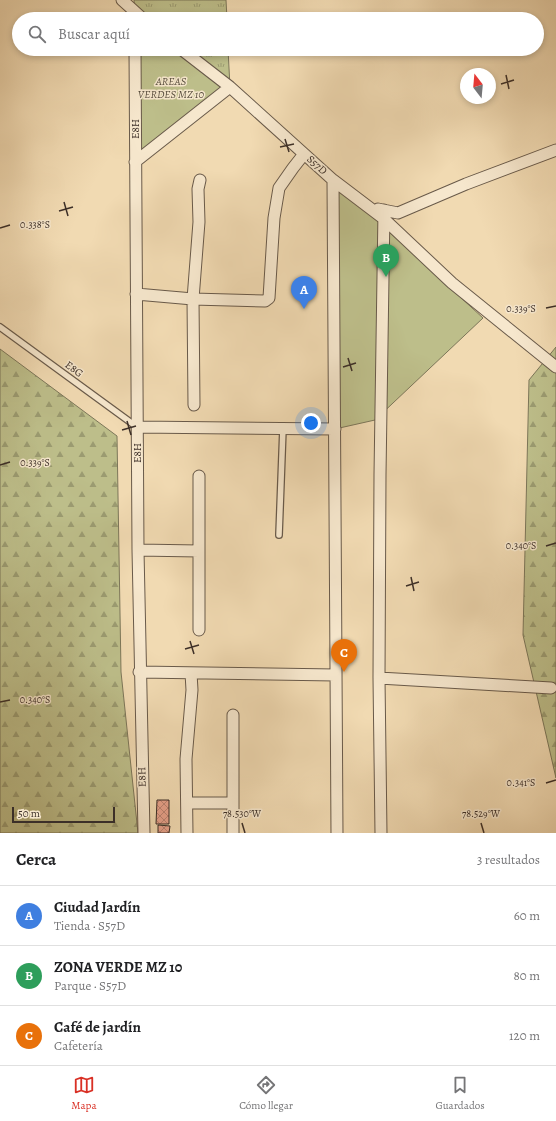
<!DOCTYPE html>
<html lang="es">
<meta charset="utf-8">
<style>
body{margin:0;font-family:Alegreya,serif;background:#f2f2f2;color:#202124}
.compass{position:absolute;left:460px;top:68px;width:36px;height:36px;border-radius:50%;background:#fff;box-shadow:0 2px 6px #0003;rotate:344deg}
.scale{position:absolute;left:12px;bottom:10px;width:103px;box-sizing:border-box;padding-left:4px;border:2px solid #3c2f28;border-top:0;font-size:11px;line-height:14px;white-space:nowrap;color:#3c2f28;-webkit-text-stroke:3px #f6e7cd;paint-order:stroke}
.you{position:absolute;left:311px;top:423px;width:14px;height:14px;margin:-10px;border:3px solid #fff;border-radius:50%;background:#1a73e8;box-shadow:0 0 0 6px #1a73e833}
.badge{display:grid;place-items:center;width:26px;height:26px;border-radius:50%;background:#d93025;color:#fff;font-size:13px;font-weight:700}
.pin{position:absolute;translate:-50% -33px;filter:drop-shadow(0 1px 2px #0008)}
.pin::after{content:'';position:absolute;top:21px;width:14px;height:12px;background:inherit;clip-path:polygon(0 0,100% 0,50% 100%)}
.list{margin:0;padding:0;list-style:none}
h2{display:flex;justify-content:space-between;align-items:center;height:52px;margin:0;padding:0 16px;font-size:17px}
h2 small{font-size:13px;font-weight:400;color:#757577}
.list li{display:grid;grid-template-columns:26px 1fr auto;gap:12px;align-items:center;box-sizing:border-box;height:60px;padding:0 16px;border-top:1px solid #e0e0e0}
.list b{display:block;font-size:15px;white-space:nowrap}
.list p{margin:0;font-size:13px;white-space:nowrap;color:#757577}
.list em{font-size:13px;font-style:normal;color:#757577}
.icon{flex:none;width:22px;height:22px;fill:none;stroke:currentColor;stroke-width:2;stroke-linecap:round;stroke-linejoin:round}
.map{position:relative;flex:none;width:556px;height:833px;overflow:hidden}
.search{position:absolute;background:#fff;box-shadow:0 2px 6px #0003;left:12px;right:12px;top:12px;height:44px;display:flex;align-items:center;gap:10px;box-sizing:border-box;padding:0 14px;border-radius:22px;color:#757577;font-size:15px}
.sheet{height:232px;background:#fff}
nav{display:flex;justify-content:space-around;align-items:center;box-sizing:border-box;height:56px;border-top:1px solid #e0e0e0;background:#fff;font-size:11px;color:#757577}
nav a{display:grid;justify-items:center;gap:2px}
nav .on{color:#d93025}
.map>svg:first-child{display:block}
</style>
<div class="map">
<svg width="556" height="833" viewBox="0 0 556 833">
<defs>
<pattern id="grass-tufts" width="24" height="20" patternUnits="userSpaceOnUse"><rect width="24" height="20" fill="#bdbe8a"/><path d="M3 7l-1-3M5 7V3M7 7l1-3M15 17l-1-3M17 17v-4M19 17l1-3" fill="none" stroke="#9b9b71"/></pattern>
<pattern id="forest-firs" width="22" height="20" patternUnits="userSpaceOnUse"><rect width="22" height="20" fill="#bdbe8a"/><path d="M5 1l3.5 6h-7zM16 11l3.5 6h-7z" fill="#9b9b71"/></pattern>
<pattern id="building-cross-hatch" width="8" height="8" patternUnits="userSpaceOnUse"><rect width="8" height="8" fill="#e7a28b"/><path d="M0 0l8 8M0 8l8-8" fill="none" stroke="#bc8472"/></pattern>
</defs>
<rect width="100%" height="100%" fill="#f1dab2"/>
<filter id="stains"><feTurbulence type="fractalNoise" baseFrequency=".005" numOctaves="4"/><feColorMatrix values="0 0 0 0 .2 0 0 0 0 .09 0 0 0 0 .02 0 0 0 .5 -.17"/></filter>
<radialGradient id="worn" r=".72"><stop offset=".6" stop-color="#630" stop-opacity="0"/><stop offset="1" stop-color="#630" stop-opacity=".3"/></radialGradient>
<path fill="url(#grass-tufts)" stroke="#7c7659" d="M 134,0 L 226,0 L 227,19 L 143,19 L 135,13 Z
M 181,49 L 228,49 L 230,87 Z"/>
<path fill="url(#forest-firs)" stroke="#7c7659" d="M 556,347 L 556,778 L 523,635 L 529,380 Z
M 0,349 L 117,436 L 121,672 L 138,833 L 0,833 Z"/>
<path fill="#bdbe8a" stroke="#7c7659" d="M 135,49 L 181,49 L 230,87 L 135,162 Z
M 333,180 L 483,318 L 375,420 L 335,429 Z"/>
<path fill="url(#building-cross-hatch)" stroke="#3c2f28" d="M 157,800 L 169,800 L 169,824 L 156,824 Z
M 158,825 L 170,826 L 169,833 L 158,833 Z"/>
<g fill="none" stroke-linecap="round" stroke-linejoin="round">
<defs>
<path id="service" d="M 0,327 L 137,427
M 279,535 L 283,428"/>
<path id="minor" d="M 122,0 L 143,19
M 135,49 L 138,550 L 144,833
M 181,49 L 230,87 L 333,180 L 383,218 L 452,283 L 556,367
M 135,162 L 230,87
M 333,180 L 337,833
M 378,209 L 398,213 L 466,184 L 556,150
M 136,294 L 193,299 L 199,222 L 198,189 L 200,180
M 194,405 L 193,299 L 265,301 L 269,298 L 274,218 L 279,188 L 293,168 L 304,154
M 137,427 L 335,429
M 199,476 L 199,630
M 138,550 L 199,551
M 139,672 L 335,675
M 379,678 L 551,688
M 187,803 L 233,803
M 187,833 L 186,759 L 192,690 L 191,673
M 233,833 L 233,715
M 381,833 L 379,678 L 380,475 L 384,210"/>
</defs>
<use href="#service" stroke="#695a4a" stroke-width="8"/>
<use href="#minor" stroke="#695a4a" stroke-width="13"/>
<use href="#service" stroke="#f6e7cd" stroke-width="5.5"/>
<use href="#minor" stroke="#f6e7cd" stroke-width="11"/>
</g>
<path fill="none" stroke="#3c2f28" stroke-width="1.5" d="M 506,75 L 509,89M 501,84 L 514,80M 285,139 L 289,152M 280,147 L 294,144M 64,202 L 68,216M 59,211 L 73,207M 0,228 L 10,225M 546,308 L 556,306M 348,358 L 352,371M 343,367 L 356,363M 127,421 L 131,435M 122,430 L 136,426M 0,465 L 10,462M 546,546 L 556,543M 411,577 L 414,591M 406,586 L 419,582M 190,641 L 194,654M 185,649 L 199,645M 0,702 L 10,700M 546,783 L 556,780M 242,823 L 245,833M 481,823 L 484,833"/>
<g text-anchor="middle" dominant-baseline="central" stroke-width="3" stroke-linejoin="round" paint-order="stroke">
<g font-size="11" font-style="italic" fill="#564c3c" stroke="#f6e7cd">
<text x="171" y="81">AREAS<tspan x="171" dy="13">VERDES MZ 10</tspan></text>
</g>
<g font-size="11" fill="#3c2f28" stroke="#f6e7cd">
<text transform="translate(135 129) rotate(-90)">E8H</text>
<text transform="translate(317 165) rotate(42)">S57D</text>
<text transform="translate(74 369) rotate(36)">E8G</text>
<text transform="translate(137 453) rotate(-90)">E8H</text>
<text transform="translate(142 777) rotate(-92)">E8H</text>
</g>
</g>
<g font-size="10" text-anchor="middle" fill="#3c2f28" stroke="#f6e7cd" stroke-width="3" stroke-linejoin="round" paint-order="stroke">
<text x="35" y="228">0.338°S</text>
<text x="521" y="312">0.339°S</text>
<text x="35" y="466">0.339°S</text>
<text x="521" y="549">0.340°S</text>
<text x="35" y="703">0.340°S</text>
<text x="521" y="786">0.341°S</text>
<text x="242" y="817">78.530°W</text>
<text x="481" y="817">78.529°W</text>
</g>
<rect width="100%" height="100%" filter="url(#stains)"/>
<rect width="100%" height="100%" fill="url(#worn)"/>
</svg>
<svg class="compass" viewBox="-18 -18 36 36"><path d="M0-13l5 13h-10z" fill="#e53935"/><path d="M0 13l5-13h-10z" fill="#757577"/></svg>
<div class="scale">50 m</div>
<div class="you"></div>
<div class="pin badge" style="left:304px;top:309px;background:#3f7fe0">A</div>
<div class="pin badge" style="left:386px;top:277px;background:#2e9e5b">B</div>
<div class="pin badge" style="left:344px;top:672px;background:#e8710a">C</div>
<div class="search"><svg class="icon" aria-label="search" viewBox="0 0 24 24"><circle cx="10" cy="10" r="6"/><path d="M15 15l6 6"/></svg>Buscar aquí</div>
</div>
<section class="sheet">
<h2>Cerca<small>3 resultados</small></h2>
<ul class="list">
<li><span class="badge" style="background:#3f7fe0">A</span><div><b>Ciudad Jardín</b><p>Tienda · S57D</p></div><em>60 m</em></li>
<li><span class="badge" style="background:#2e9e5b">B</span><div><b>ZONA VERDE MZ 10</b><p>Parque · S57D</p></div><em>80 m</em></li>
<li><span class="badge" style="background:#e8710a">C</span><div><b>Café de jardín</b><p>Cafetería</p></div><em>120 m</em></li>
</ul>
</section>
<nav>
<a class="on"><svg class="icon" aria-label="map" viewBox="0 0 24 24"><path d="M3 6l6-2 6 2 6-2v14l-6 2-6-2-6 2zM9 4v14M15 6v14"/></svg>Mapa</a>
<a><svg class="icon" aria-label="directions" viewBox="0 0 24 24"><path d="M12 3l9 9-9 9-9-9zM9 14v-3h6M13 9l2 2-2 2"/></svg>Cómo llegar</a>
<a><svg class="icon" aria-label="saved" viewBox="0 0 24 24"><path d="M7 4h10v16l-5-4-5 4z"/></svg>Guardados</a>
</nav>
